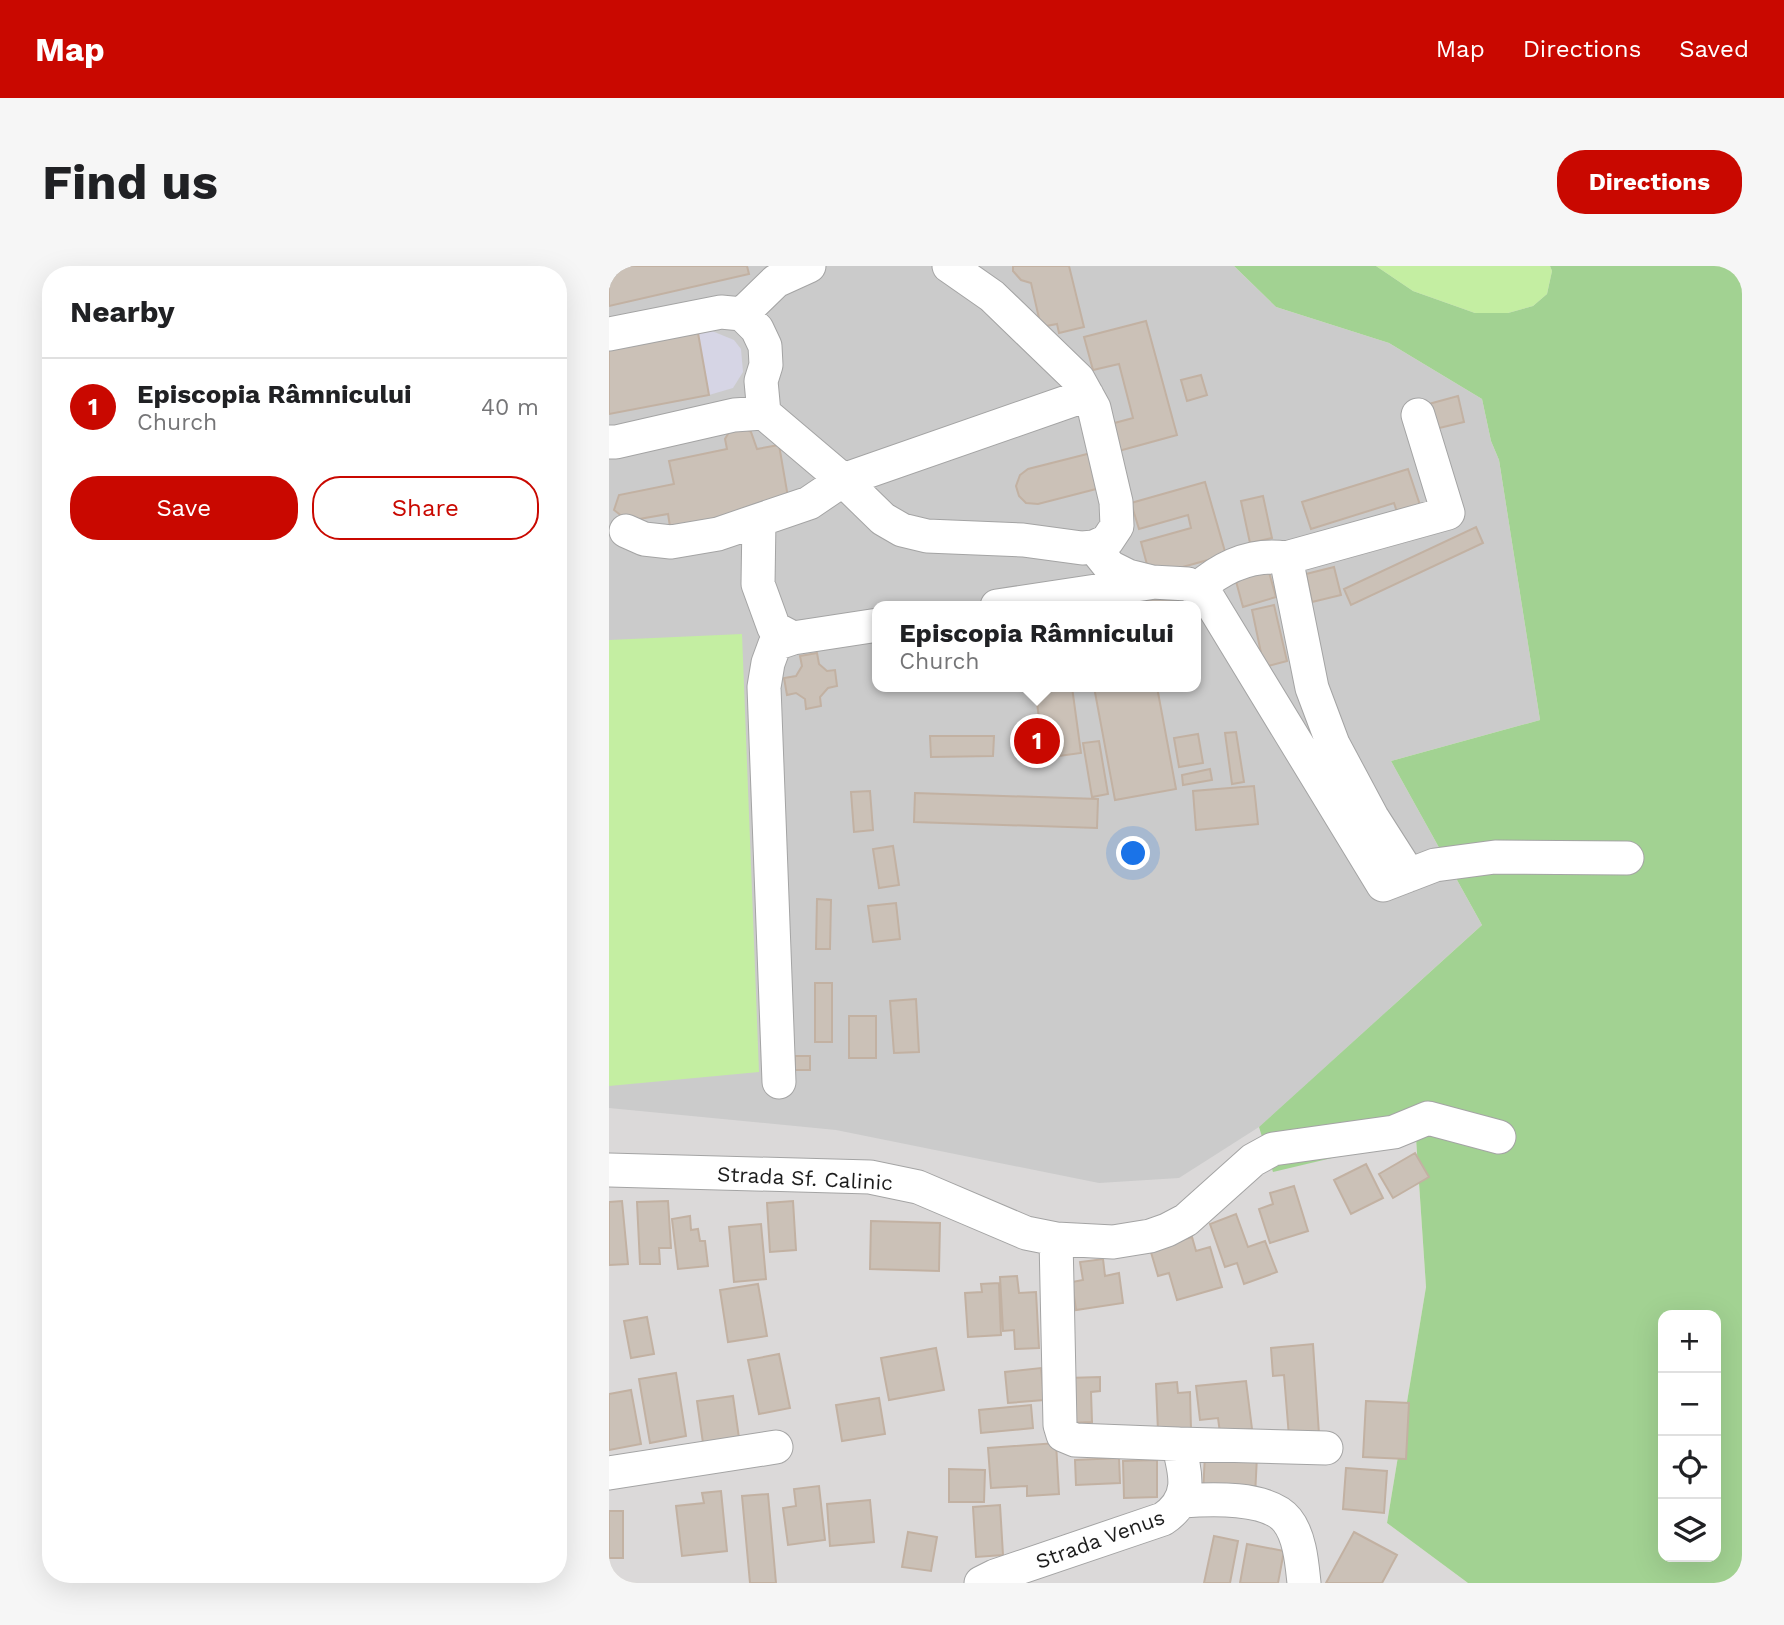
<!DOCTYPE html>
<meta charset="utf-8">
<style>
body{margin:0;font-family:"Work Sans",sans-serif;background:#f6f6f6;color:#202124}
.controls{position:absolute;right:21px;bottom:21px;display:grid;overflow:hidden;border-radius:14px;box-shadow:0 7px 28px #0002}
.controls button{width:63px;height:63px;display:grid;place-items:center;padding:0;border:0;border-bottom:2px solid #e0e0e0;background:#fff;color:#202124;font:35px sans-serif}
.you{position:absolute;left:525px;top:588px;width:24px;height:24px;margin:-18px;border:5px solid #fff;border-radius:50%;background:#1a73e8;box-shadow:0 0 0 10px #1a73e833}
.badge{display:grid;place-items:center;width:46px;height:46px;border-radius:50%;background:#c90800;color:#fff;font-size:23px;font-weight:700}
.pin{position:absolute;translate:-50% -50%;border:4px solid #fff;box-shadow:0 2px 7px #0006}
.popup{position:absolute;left:263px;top:335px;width:329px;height:91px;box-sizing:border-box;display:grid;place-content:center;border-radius:14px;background:#fff;filter:drop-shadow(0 2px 5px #0005);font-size:23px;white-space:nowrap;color:#757577}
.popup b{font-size:26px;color:#202124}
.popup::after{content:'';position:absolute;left:50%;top:100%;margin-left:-14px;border:14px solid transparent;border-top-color:#fff}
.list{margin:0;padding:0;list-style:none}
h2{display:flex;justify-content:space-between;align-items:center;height:91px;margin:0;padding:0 28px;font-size:30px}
h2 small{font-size:23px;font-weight:400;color:#757577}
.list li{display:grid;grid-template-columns:46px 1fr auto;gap:21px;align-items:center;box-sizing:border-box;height:98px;padding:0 28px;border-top:2px solid #e0e0e0}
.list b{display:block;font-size:26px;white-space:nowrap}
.list p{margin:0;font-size:23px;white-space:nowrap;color:#757577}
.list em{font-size:23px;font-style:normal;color:#757577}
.actions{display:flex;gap:14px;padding:21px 28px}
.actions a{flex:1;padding:16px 0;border:2px solid #c90800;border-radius:28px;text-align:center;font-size:24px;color:#c90800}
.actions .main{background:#c90800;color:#fff}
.icon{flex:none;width:38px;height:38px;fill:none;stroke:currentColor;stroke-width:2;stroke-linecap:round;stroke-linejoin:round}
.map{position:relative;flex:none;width:1133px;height:1317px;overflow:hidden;border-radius:28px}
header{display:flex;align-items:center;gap:42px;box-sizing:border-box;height:98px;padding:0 35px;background:#c90800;color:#fff}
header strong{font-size:33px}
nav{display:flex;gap:38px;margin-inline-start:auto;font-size:24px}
.intro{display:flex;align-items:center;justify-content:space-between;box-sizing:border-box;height:168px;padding:0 42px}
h1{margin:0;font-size:49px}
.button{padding:18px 32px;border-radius:28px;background:#c90800;color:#fff;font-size:24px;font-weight:700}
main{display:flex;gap:42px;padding:0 42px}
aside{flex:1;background:#fff;border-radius:28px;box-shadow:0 7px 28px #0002}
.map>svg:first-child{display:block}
</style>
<header>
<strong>Map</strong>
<nav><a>Map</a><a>Directions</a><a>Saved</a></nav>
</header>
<div class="intro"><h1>Find us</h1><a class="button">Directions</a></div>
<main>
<aside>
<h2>Nearby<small></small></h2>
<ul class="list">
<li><span class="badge">1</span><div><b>Episcopia Râmnicului</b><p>Church</p></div><em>40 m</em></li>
</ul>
<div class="actions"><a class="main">Save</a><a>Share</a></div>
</aside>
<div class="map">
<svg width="1133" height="1317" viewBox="0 0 1133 1317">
<rect width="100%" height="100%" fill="#efebe1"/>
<path fill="#dbd9d9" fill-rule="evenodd" d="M 0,0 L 625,0 L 807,872 L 817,1021 L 778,1257 L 859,1317 L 0,1317 ZM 269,340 L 587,340 L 587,421 L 269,421 Z"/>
<path fill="#cbcbcb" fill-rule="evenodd" d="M 0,0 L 625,0 L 667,41 L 780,77 L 873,133 L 882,175 L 890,194 L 931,454 L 782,495 L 873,659 L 650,861 L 570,912 L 490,917 L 227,864 L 0,842 ZM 269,340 L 587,340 L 587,421 L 269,421 Z"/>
<path fill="#c4eea2" d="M 767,0 L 941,0 L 943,5 L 938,28 L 924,40 L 899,47 L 866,47 L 804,25 Z
M 133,368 L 150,806 L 0,820 L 0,374 Z"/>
<path fill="#a2d292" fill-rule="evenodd" d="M 625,0 L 767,0 L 804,25 L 866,47 L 899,47 L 924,40 L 938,28 L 943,5 L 941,0 L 1133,0 L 1133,1317 L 859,1317 L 778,1257 L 817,1021 L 807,872 L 664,906 L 650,861 L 873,659 L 782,495 L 931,454 L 890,194 L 882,175 L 873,133 L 780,77 L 667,41 ZM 1054,1049 L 1107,1049 L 1107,1291 L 1054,1291 Z"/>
<path fill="#d6d5e5" d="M 103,65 L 125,74 L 132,83 L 134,106 L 124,122 L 100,129 L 89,67 Z"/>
<path fill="#cbc1b7" stroke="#c2b1a2" stroke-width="2" d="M 0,0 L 138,0 L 140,8 L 0,40 Z
M 404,0 L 460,0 L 475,61 L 450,67 L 448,58 L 432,61 L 422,17 L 412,14 L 404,5 Z
M 537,55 L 568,169 L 506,186 L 498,159 L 524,152 L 510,98 L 484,104 L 475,71 Z
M 89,67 L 100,129 L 0,148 L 0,84 Z
M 592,109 L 598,129 L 578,135 L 572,114 Z
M 849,130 L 855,156 L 822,164 L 816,139 Z
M 135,162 L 142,166 L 148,183 L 170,179 L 180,237 L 62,267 L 59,248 L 19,255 L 5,244 L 10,229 L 65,218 L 60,195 L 118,183 L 116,173 L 120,166 Z
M 486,186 L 495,221 L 429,238 L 417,237 L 410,230 L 407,220 L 411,209 L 419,203 Z
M 799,203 L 814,248 L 791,255 L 785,237 L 702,263 L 693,236 Z
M 596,216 L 617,289 L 541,310 L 532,276 L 582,262 L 579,249 L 530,263 L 522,237 Z
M 654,230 L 663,272 L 641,277 L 632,235 Z
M 867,261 L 874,277 L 742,339 L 735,323 Z
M 658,299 L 667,331 L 634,341 L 625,308 Z
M 725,301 L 732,329 L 703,336 L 697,308 Z
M 576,324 L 578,340 L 539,340 L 538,330 Z
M 665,339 L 678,395 L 655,401 L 643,344 Z
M 208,387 L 210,398 L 218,405 L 226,404 L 228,420 L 219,422 L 211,431 L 212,440 L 197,443 L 196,433 L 187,427 L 178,429 L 175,412 L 187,410 L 193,400 L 191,390 Z
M 426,421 L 463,421 L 472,487 L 435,492 Z
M 485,421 L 548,421 L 567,523 L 506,534 Z
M 627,466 L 635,516 L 623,518 L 616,467 Z
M 589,468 L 594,497 L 570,501 L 565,472 Z
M 321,470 L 385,470 L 384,490 L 322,491 Z
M 490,475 L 499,528 L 483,531 L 474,477 Z
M 601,503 L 603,514 L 574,519 L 573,509 Z
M 645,520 L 649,558 L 587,564 L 584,525 Z
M 261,525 L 264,564 L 245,566 L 242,526 Z
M 306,527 L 489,533 L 488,562 L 305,556 Z
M 284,580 L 290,619 L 270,622 L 264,583 Z
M 208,633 L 222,634 L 221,683 L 207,683 Z
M 287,637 L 291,673 L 264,676 L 259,640 Z
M 206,717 L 223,717 L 223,776 L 206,776 Z
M 307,733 L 310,786 L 285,787 L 281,735 Z
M 240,750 L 267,750 L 267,792 L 240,792 Z
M 186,790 L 201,790 L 201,804 L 186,804 Z
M 806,887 L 820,911 L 784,932 L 770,908 Z
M 757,898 L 774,932 L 742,948 L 725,914 Z
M 685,920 L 699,965 L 661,977 L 650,943 L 664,938 L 661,927 Z
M 13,935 L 19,998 L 0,999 L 0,936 Z
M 59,935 L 62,982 L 50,982 L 51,998 L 31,998 L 28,936 Z
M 184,935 L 187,984 L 161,986 L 158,937 Z
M 627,948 L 639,981 L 656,975 L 668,1006 L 635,1018 L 628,997 L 616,1001 L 601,958 Z
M 81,950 L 82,964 L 89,963 L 91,975 L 96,975 L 99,1000 L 69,1003 L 63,953 Z
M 262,955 L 331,957 L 330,1005 L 261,1003 Z
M 152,958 L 157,1013 L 125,1016 L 120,961 Z
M 583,971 L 587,985 L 601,981 L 613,1021 L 568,1034 L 560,1007 L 549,1010 L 541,983 Z
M 494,993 L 496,1010 L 510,1007 L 514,1037 L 467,1044 L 463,1016 L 474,1014 L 471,996 Z
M 408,1010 L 410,1027 L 427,1026 L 430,1082 L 406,1083 L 405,1064 L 394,1065 L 391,1011 Z
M 390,1017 L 392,1069 L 359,1071 L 356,1027 L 373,1026 L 372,1018 Z
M 149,1018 L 158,1070 L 119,1076 L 111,1024 Z
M 38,1051 L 45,1088 L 22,1092 L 15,1055 Z
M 704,1078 L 710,1168 L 680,1171 L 675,1109 L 664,1110 L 662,1082 Z
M 327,1082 L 335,1124 L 280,1134 L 272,1092 Z
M 170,1088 L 181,1142 L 150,1148 L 139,1094 Z
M 432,1102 L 435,1134 L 399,1137 L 396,1106 Z
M 67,1107 L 77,1170 L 41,1177 L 30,1113 Z
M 491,1111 L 491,1125 L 482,1126 L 483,1156 L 460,1157 L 458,1112 Z
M 637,1115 L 643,1163 L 611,1167 L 609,1152 L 591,1154 L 587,1120 Z
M 568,1116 L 569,1127 L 581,1126 L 582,1163 L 549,1165 L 547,1118 Z
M 22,1124 L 32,1178 L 0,1184 L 0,1128 Z
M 124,1130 L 130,1172 L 94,1177 L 88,1135 Z
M 270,1132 L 276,1168 L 233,1175 L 227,1139 Z
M 757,1135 L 800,1137 L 797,1193 L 754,1191 Z
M 422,1139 L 424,1162 L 372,1167 L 370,1144 Z
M 447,1177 L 450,1228 L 418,1230 L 418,1220 L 382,1222 L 379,1182 Z
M 596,1188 L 648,1190 L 646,1230 L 594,1228 Z
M 510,1192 L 511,1217 L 467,1219 L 466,1194 Z
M 548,1194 L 548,1231 L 515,1232 L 514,1195 Z
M 737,1202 L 778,1205 L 775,1247 L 734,1243 Z
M 340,1203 L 376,1204 L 375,1236 L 340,1236 Z
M 210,1220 L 216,1274 L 179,1279 L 174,1242 L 187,1240 L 185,1223 Z
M 112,1225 L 118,1285 L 73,1290 L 67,1240 L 95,1237 L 93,1227 Z
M 159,1228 L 167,1317 L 141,1317 L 133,1230 Z
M 261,1234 L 265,1276 L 221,1280 L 218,1238 Z
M 391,1239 L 394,1289 L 367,1291 L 364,1241 Z
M 0,1245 L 14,1245 L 14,1292 L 0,1292 Z
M 299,1266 L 328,1271 L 322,1305 L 293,1301 Z
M 745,1266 L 788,1289 L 773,1317 L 717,1317 Z
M 605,1270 L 629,1275 L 621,1317 L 595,1317 Z
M 638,1278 L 675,1285 L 669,1317 L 631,1317 Z"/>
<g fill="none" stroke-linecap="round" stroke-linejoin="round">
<defs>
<path id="minor" d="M 133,48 L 167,15 L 200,0
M 0,68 L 112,46 L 133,48 L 148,63 L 156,80 L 157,99 L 152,115 L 155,147 L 234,214 L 274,253 L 293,264 L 318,270 L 414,274 L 473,282 L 485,281 L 498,275 L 508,260 L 507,236 L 485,142 L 469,113 L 383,30 L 340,0
M 0,176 L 7,176 L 125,149 L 155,147
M 150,254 L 149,318 L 165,362 L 184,372 L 269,359
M 17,265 L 35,273 L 62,276 L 109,268 L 200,237 L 234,214 L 478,129
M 485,281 L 501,301 L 519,310 L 543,316 L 579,318 L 598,330 L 774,619 L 826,599 L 886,591 L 1018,592
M 588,323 C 613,301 643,287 677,292
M 388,340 L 540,317
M 800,609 L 763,551 L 724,478 L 703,422 L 677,292 L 839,247 L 809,149
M 170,816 L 155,421 L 159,397 L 166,378 L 184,372
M 0,904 L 261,911 L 309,921 L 417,967 L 447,973 L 504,976 L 541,970 L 558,964 L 577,954 L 644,894 L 664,883 L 785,866 L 819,852 L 890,871
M 569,1178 L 717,1182
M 0,1207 L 167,1181
M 573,1235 C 600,1233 659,1230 678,1254 C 691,1270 693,1298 695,1317
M 372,1317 L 386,1310 L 554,1253 C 584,1233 577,1208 569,1178 L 466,1174 L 454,1169 L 451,1159 L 447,973"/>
</defs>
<use href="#minor" stroke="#a4a4a4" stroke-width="35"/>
<use href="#minor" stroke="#fff" stroke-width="33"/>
</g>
<g text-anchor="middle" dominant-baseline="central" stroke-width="5" stroke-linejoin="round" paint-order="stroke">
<g font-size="21" fill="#1d1d1d" stroke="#fff">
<text transform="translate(196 912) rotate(3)">Strada Sf. Calinic</text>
<text transform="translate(491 1273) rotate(-20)">Strada Venus</text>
</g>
</g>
</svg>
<div class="controls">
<button>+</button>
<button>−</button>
<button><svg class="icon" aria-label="locate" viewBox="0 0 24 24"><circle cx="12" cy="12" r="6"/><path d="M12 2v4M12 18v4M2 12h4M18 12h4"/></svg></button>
<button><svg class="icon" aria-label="layers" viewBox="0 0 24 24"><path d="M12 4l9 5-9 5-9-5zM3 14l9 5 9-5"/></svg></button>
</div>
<div class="you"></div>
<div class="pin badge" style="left:428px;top:475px">1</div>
<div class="popup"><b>Episcopia Râmnicului</b>Church</div>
</div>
</main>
